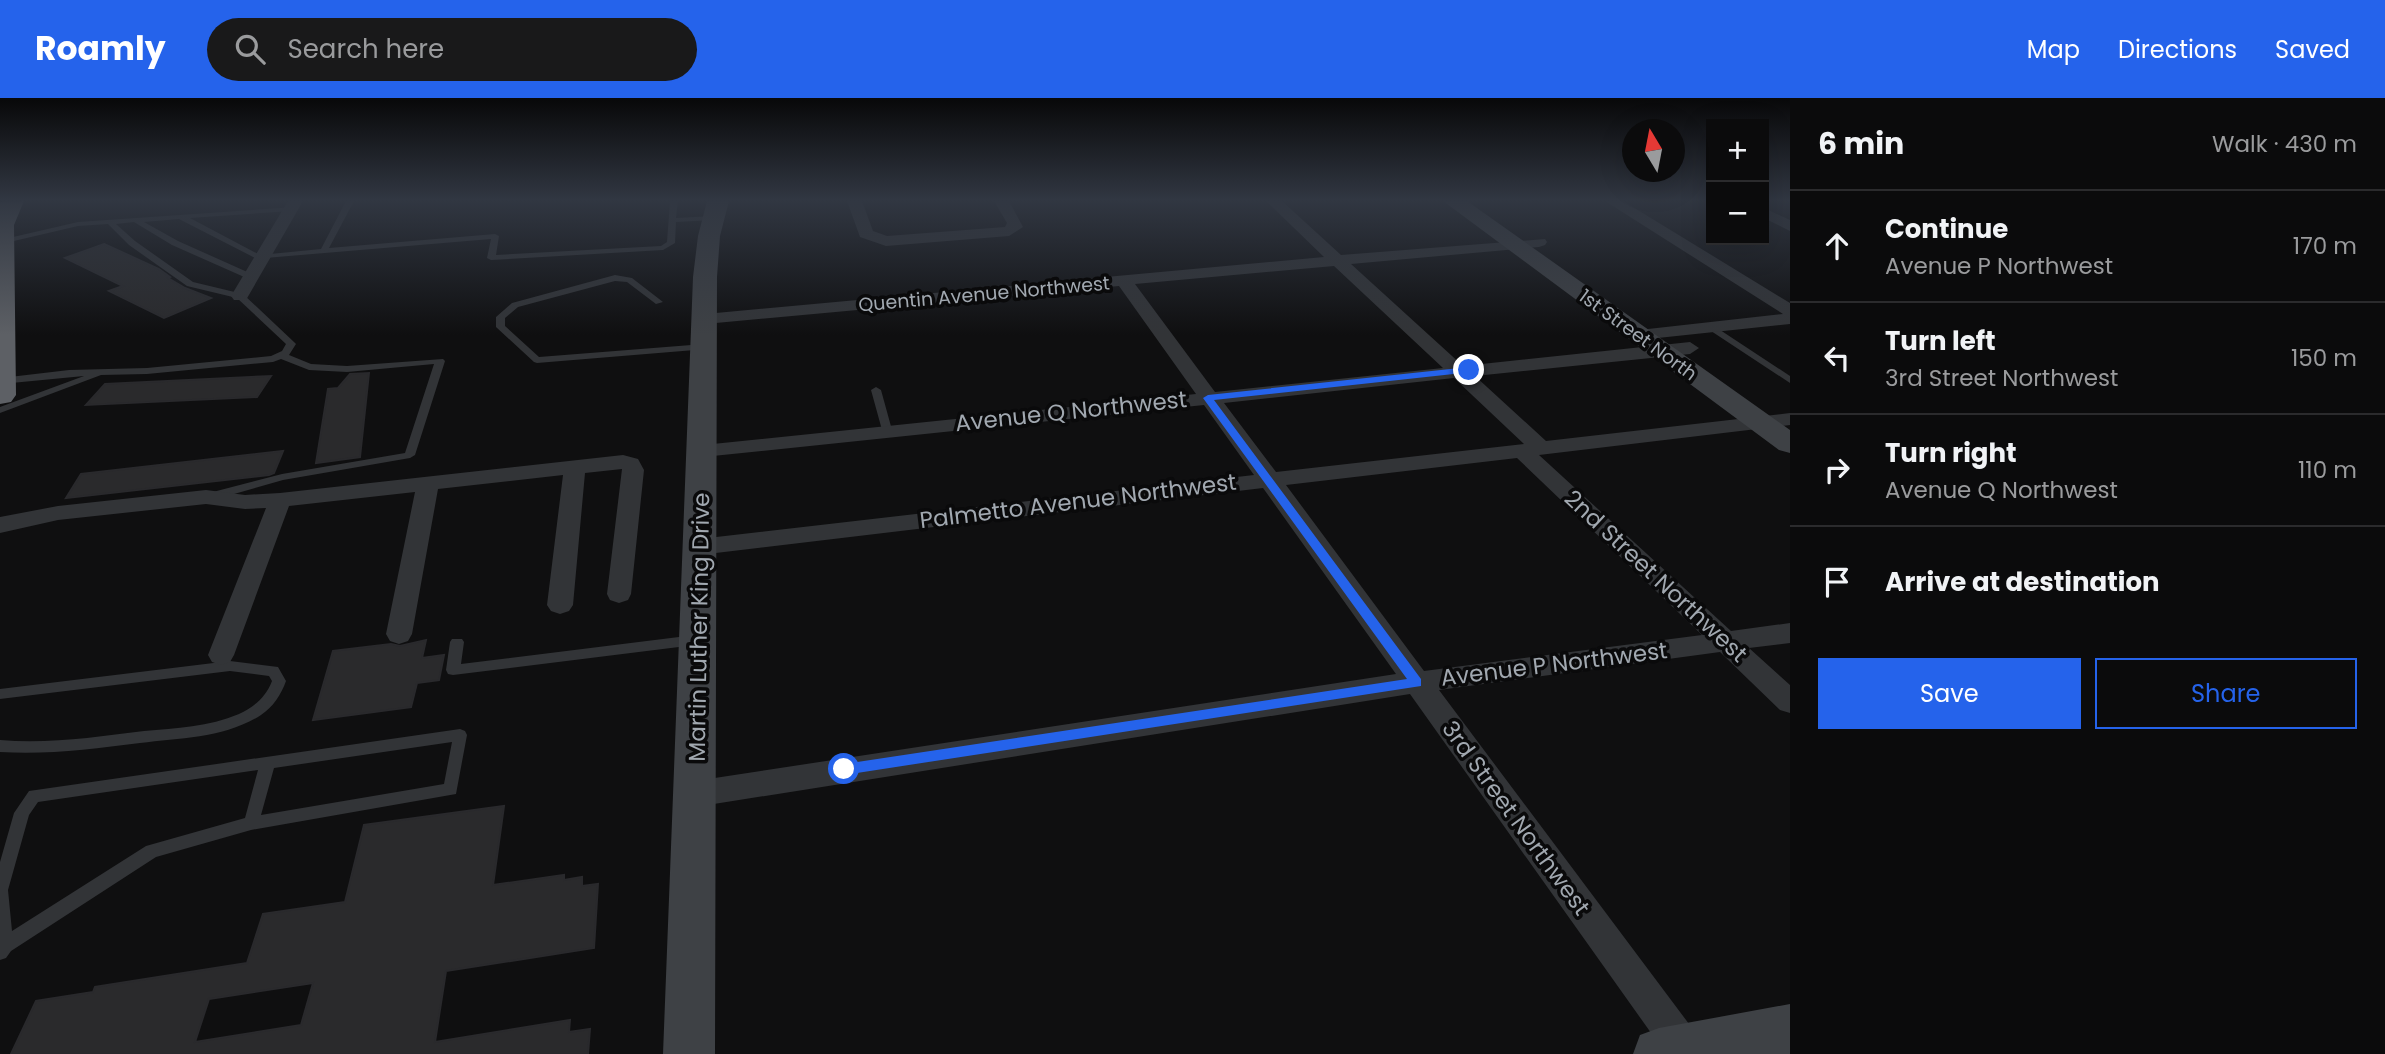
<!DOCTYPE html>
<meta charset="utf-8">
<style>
body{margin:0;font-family:Poppins,sans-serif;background:#19191a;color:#f1f3f6}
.controls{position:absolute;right:21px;top:21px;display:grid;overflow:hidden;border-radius:0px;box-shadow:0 7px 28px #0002}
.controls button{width:63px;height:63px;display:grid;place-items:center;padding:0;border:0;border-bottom:2px solid #2b2b2d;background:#0b0b0c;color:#f1f3f6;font:35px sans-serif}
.compass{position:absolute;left:1622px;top:21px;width:63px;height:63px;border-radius:50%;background:#0b0b0c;box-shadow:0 7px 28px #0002;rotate:350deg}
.stop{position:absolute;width:21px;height:21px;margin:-16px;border:5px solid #2563eb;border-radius:50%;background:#fff}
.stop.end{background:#2563eb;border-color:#fff;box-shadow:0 2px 7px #0008}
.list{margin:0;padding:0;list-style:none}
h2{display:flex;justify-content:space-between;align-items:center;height:91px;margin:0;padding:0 28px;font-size:30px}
h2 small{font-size:23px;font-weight:400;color:#9a9b9d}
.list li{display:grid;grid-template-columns:46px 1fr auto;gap:21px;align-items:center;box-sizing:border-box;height:112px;padding:0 28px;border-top:2px solid #2b2b2d}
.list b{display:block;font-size:26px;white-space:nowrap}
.list p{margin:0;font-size:23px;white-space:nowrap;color:#9a9b9d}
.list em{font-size:23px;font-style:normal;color:#9a9b9d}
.actions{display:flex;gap:14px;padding:21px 28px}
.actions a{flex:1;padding:16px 0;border:2px solid #2563eb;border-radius:0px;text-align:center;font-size:24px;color:#2563eb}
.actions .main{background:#2563eb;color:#fff}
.icon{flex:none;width:38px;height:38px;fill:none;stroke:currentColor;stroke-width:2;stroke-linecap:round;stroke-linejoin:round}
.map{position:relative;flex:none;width:1790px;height:956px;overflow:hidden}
header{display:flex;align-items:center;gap:42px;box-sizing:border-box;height:98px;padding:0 35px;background:#2563eb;color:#fff}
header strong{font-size:33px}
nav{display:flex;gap:38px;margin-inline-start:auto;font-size:24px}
.search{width:490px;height:63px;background:#19191a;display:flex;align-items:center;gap:18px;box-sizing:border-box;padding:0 24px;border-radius:38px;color:#9a9b9d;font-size:26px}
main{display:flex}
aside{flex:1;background:#0b0b0c}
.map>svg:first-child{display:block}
</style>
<header>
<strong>Roamly</strong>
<div class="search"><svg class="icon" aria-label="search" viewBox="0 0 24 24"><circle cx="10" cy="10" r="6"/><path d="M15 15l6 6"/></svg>Search here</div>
<nav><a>Map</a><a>Directions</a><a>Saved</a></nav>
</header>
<main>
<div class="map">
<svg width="1790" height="956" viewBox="0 0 1790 956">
<rect width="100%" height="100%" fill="#0f0f10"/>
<path fill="#2a2a2c" stroke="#29292c" stroke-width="2" fill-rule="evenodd" d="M 104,146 L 159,171 L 170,179 L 168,180 L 185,190 L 211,200 L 164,220 L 109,193 L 123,188 L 65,160 Z
M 369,275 L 360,359 L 316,365 L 328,291 L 338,290 L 350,276 Z
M 271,278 L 257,299 L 86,307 L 105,286 Z
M 283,353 L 274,375 L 269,377 L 66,400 L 81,376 Z
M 426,542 L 422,560 L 444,557 L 439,582 L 417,585 L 411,609 L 313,622 L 333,553 L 391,546 L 400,548 Z
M 504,708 L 493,787 L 564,777 L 564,782 L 582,779 L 582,788 L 598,786 L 594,850 L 446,873 L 435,944 L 570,922 L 569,934 L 590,931 L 588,956 L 11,956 L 36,903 L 93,894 L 95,889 L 247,865 L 263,816 L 345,804 L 364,727 ZM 313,885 L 301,927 L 195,944 L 209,901 Z"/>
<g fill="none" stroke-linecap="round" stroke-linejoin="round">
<path fill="#323437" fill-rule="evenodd" d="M 346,103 L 354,103 L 329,150 L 495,136 L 499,138 L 496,157 L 661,148 L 667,144 L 670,103 L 678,103 L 676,120 L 714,118 L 718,120 L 714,122 L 676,124 L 675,145 L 663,152 L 491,162 L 487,160 L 491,141 L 265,160 L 261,163 L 179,121 L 144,124 L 178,143 L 254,177 L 255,179 L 251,182 L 172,147 L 134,124 L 116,126 L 135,143 L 193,184 L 243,196 L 294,244 L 296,246 L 289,257 L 311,266 L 347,268 L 443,261 L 445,263 L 415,357 L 410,360 L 283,382 L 213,402 L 207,398 L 209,395 L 282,376 L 405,355 L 434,266 L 347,274 L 309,272 L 281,261 L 273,264 L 147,276 L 101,277 L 0,315 L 0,309 L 84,278 L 1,286 L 1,280 L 69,272 L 147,270 L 271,258 L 282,253 L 286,246 L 237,200 L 187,188 L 129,147 L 108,126 L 78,128 L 1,146 L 0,142 L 78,124 L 294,109 L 295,111 L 291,113 L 190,120 L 260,157 L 321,151 Z
M 615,177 L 632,180 L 663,204 L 656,206 L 627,184 L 615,183 L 518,209 L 505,220 L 505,228 L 539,259 L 704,246 L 707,247 L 707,251 L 537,265 L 534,264 L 496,229 L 496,219 L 512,205 Z
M 1711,226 L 1790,278 L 1790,285 L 1708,231 L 1708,227 Z
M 876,289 L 881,292 L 892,332 L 891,334 L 883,334 L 882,332 L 871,292 Z
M 695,537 L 700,539 L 702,542 L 700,545 L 695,547 L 453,577 L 448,576 L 446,572 L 450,544 L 452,541 L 462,541 L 464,544 L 461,566 Z
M 230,563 L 278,569 L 286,583 C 281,597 273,609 261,617 C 225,640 181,640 140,645 C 93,651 47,657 0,654 L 0,642 C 49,646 96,639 144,633 C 176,630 209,629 239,616 C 254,609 266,599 272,583 L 269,578 L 230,573 L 0,601 L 0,591 Z
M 460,631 L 465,633 L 467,637 L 456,696 L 251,732 L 156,759 L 11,853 L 6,860 L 0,862 L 0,764 L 14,715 L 29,693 ZM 452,644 L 444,686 L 261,717 L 274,670 ZM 258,672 L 245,720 L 146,748 L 12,833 L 8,792 L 29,717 L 38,704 Z"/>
<path fill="#323437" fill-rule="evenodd" d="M 288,103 L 303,103 L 246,202 L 234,202 L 231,198 Z
M 847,103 L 862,103 L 873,133 L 887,138 L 1005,129 L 1007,125 L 994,103 L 1009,103 L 1023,129 L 1009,138 L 886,148 L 860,139 Z
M 1266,103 L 1282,103 L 1341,157 L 1545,141 L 1547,144 L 1545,147 L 1539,149 L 1351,166 L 1463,268 L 1690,244 L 1699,250 L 1690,256 L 1475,278 L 1546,343 L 1790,315 L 1790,327 L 1539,357 L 1731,533 L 1790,525 L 1790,545 L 1749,550 L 1790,587 L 1790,615 L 1780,612 L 1720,554 L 1439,592 L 1698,938 L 1703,951 L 1701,956 L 1666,956 L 1410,596 L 695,709 L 684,705 L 680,696 L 684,687 L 695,683 L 1396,576 L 1263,390 L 699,457 L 691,455 L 687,449 L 691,443 L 699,441 L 1254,377 L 1204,307 L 703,359 L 695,358 L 692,353 L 695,348 L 703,347 L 1196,296 L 1119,188 L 705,226 L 696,221 L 705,216 L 1324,159 ZM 1334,168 L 1443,270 L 1215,294 L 1135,186 ZM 1454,280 L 1524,346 L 1276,374 L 1224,305 ZM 1517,360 L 1702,537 L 1424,573 L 1286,387 Z
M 1605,103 L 1623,103 L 1790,205 L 1790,226 L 1639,242 L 1633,241 L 1630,237 L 1633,233 L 1639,232 L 1783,216 Z
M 1764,110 L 1790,122 L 1790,133 L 1764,120 Z
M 623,357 L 638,361 L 644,372 L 631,496 L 628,502 L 619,505 L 610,502 L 607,496 L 622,371 L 585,375 L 573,507 L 569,513 L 560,516 L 551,513 L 547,507 L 563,377 L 438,391 L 412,536 L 408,543 L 399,546 L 390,543 L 386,536 L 415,394 L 289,408 L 234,557 L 230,564 L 221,567 L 212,564 L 208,557 L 266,410 L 245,411 L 206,406 L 58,422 L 0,435 L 0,419 L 58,408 L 206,392 L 245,397 L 280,395 Z"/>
<path fill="#3e4145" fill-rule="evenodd" d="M 707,103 L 729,103 L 720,138 L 717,179 L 715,956 L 663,956 L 693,179 L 698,138 Z
M 1443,103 L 1467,103 L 1790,332 L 1790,355 L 1779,352 Z
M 1790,906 L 1790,956 L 1633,956 L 1640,937 L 1659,930 Z"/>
<path fill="#5d6065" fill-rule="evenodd" d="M 24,103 L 14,127 L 16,297 L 11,304 L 0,306 L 0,104 Z"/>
</g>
<linearGradient id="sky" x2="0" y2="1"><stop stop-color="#080809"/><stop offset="0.43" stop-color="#313742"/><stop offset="1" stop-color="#313742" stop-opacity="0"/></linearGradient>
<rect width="1790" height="237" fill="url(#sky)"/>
<path fill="#2563eb" d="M 1469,269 L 1472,270 L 1472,274 L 1214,302 L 1421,581 L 1421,588 L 844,677 L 839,675 L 839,667 L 844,666 L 1407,581 L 1203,300 L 1208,297 Z"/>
<g text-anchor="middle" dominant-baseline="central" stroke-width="7" stroke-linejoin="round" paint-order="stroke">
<g font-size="19" fill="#a1a8b0" stroke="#0a0a0b">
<text transform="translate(984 196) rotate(-5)">Quentin Avenue Northwest</text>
<text transform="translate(1638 237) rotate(36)">1st Street North</text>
</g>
<g font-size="23" fill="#a1a8b0" stroke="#0a0a0b">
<text transform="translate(1071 313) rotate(-6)">Avenue Q Northwest</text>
<text transform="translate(1078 403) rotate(-7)">Palmetto Avenue Northwest</text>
<text transform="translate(1656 478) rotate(43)">2nd Street Northwest</text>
<text transform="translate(699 529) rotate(-89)">Martin Luther King Drive</text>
<text transform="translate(1554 566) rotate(-7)">Avenue P Northwest</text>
<text transform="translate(1516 720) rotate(54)">3rd Street Northwest</text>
</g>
</g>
</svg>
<div class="controls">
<button>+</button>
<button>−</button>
</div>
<svg class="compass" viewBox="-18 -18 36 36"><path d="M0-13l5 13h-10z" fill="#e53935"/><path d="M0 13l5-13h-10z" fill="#9a9b9d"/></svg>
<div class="stop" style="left:844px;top:671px"></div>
<div class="stop end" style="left:1469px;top:272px"></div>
</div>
<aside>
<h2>6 min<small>Walk · 430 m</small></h2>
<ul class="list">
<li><svg class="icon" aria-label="ahead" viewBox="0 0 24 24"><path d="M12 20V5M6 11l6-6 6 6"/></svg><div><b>Continue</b><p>Avenue P Northwest</p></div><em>170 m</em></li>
<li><svg class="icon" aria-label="left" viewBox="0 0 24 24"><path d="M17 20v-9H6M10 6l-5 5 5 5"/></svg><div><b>Turn left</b><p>3rd Street Northwest</p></div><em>150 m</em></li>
<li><svg class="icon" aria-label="right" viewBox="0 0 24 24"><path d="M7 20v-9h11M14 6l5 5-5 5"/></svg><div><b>Turn right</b><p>Avenue Q Northwest</p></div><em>110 m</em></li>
<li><svg class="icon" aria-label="arrive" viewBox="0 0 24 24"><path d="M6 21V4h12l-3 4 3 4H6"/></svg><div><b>Arrive at destination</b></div></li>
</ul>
<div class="actions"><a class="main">Save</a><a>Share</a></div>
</aside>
</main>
